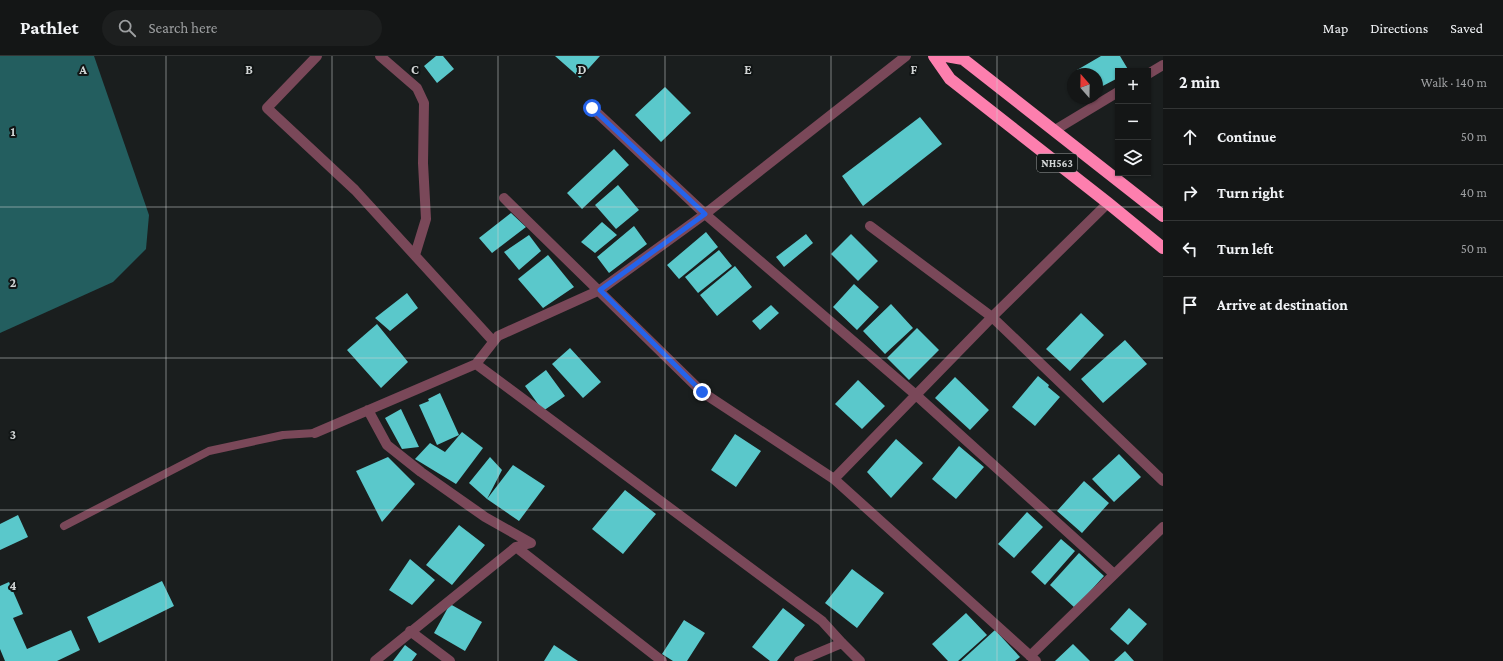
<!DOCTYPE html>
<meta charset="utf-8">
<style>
body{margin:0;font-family:"Crimson Pro",serif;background:#1d1f1f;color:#f1f3f6}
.controls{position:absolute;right:12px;top:12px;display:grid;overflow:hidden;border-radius:0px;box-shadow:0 1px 3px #0004}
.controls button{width:36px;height:36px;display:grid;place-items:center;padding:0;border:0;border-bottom:1px solid #333535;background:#141616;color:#f1f3f6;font:20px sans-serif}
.compass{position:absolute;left:1067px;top:12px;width:36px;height:36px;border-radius:50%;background:#141616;box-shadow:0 1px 3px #0004;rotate:340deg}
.stop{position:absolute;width:12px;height:12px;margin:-9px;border:3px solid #2563eb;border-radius:50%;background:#fff}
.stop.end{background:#2563eb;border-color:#fff;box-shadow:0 1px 4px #0008}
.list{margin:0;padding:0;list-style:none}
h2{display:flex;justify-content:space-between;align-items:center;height:52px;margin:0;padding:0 16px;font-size:17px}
h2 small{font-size:13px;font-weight:400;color:#9d9fa1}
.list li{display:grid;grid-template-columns:26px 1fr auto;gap:12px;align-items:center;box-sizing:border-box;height:56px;padding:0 16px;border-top:1px solid #333535}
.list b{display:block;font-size:15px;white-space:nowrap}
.list em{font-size:13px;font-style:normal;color:#9d9fa1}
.icon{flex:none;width:22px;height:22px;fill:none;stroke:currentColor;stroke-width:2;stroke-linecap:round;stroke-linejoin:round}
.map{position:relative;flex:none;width:1163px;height:605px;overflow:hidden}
header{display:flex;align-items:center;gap:24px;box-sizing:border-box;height:56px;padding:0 20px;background:#141616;border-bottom:1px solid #333535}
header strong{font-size:19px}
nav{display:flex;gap:22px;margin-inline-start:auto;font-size:14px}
.search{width:280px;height:36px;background:#1d1f1f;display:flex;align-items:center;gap:10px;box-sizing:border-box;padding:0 14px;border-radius:22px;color:#9d9fa1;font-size:15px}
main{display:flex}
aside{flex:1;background:#141616}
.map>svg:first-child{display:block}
</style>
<header>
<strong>Pathlet</strong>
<div class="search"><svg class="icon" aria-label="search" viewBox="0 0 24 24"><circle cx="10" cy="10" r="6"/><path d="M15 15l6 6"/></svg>Search here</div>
<nav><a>Map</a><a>Directions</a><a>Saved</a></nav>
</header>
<main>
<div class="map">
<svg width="1163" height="605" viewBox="0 0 1163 605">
<rect width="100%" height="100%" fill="#1a1e1e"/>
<path fill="#235e5f" d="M 0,0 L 94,0 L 149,159 L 146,193 L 113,226 L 0,277 Z"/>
<path fill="#5ac8cb" d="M 436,0 L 443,0 L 454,13 L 437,27 L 424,10 Z
M 555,0 L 600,0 L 580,22 Z
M 1101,0 L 1120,0 L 1129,15 L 1118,15 L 1118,22 L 1097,33 L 1097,18 L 1079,18 L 1077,14 Z
M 665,31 L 691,57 L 661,86 L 635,59 Z
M 920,61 L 942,88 L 863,150 L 842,120 Z
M 614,93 L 629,109 L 582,153 L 567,137 Z
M 618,129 L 639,154 L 616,173 L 595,149 Z
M 511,157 L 526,171 L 492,197 L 479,182 Z
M 602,166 L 617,179 L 595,197 L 581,186 Z
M 634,170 L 647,188 L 609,217 L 597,201 Z
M 706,176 L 718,191 L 679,223 L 667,209 Z
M 806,178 L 813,187 L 784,211 L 776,201 Z
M 851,178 L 878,205 L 858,225 L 831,198 Z
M 529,179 L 541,195 L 519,214 L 504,196 Z
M 719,194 L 732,210 L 698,237 L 685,221 Z
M 548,199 L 574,231 L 543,252 L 518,223 Z
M 735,210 L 752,231 L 717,260 L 700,239 Z
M 854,228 L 879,251 L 857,274 L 833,251 Z
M 407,237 L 418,252 L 390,275 L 375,262 Z
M 891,248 L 913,272 L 885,298 L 863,275 Z
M 771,249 L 779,257 L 760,274 L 752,265 Z
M 1081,257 L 1104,279 L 1070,315 L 1046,293 Z
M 377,268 L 408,306 L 381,332 L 347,294 Z
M 917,272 L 939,294 L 909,324 L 887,302 Z
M 1125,284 L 1147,308 L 1103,347 L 1081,323 Z
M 570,292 L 601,326 L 583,342 L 552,308 Z
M 546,314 L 565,340 L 543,355 L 525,330 Z
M 1038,320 L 1049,329 L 1048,331 L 1060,341 L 1035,370 L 1012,351 Z
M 955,321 L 989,354 L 970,374 L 935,342 Z
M 858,324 L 885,350 L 862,373 L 835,348 Z
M 440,337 L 459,379 L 437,389 L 419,349 L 429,345 L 428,343 Z
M 401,353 L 419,391 L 402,393 L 385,362 Z
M 462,376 L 483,392 L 456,428 L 415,403 L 430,387 L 445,396 Z
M 735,378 L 761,395 L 736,431 L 711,414 Z
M 896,383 L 923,407 L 891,442 L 867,416 Z
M 959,390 L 984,411 L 956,443 L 932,423 Z
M 1119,398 L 1141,421 L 1114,446 L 1092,423 Z
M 388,401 L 415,428 L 382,466 L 356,415 Z
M 490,401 L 502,414 L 487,443 L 513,409 L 545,430 L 519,465 L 487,443 L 469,427 Z
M 1084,425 L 1109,447 L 1082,477 L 1057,455 Z
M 625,434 L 656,458 L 623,498 L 592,473 Z
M 1027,456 L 1043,471 L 1014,502 L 998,488 Z
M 18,459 L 28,481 L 0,494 L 0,468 Z
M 459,469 L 485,489 L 452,529 L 426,509 Z
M 1061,483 L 1075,495 L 1045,529 L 1031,516 Z
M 1079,497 L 1104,520 L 1075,552 L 1050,529 Z
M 410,503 L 435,524 L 412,549 L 389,534 Z
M 852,513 L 884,537 L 857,572 L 825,547 Z
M 162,525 L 174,550 L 99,587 L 87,561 Z
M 9,526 L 23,558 L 13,562 L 27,593 L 71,574 L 80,594 L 57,605 L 5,605 L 0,593 L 0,530 Z
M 450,548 L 482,566 L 465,595 L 434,577 Z
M 783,552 L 805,569 L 777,605 L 770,605 L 752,591 Z
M 1129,552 L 1147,568 L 1128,589 L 1110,573 Z
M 966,557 L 987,579 L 958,605 L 948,605 L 932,588 Z
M 684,564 L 705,577 L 687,605 L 673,605 L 662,598 Z
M 995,574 L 1020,601 L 1015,605 L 961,605 Z
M 1073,588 L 1090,605 L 1055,605 Z
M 405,589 L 417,598 L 412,605 L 393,605 Z
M 554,589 L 578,605 L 544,605 Z
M 1125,595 L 1134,605 L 1114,605 Z"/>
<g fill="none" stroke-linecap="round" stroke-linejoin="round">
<path stroke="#7a4859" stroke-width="8" d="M 64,470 L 209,395 L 283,379 L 315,377"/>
<path stroke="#7a4859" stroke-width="10" d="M 317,0 L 267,52 L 355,134 L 493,285
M 380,0 L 417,32 L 424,47 L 423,107 L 426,163 L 415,199
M 1148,18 L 1163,9
M 592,52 L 705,158 L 916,339 L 1114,518
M 1055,74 L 1118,36
M 504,142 L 702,336 L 834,423 L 1036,605
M 870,170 L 992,261 L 1163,425
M 476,308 L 822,565 L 842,587 L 860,605
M 368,354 L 387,389 L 421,416 L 485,461 L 531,487 L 516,491 L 375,605
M 315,377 L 476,308 L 498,280 L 600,234 L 705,158 L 906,0
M 834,423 L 992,261 L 1108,147
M 516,491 L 662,605
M 410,575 L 450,605
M 1030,600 L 1163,471
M 799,605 L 842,587"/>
<path stroke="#fd7fae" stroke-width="12" d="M 934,0 L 950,23 L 1108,147 L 1163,192
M 946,0 L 963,3 L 1163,160"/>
</g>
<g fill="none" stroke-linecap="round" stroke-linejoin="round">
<path stroke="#2563eb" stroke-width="5" d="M 592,52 L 705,158 L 600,234 L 702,336"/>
</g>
<path fill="none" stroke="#d2d5d5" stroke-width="1" stroke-opacity="0.55" d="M 166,0 L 166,605M 332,0 L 332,605M 498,0 L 498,605M 665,0 L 665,605M 831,0 L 831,605M 997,0 L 997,605M 0,151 L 1163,151M 0,302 L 1163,302M 0,454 L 1163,454"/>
<g text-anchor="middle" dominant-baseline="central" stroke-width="4" stroke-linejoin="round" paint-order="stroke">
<rect fill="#111515" stroke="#989b9b" stroke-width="1" x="1037" y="98" width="40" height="18" rx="3"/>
<g font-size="11" font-weight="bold" fill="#d2d5d5">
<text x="1057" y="107">NH563</text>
</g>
</g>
<g font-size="13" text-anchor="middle" font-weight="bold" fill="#d2d5d5" stroke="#111515" stroke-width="4" stroke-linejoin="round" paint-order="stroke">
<text x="83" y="18">A</text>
<text x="249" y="18">B</text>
<text x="415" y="18">C</text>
<text x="582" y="18">D</text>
<text x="748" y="18">E</text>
<text x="914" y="18">F</text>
<text x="13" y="80">1</text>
<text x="13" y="231">2</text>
<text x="13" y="383">3</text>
<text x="13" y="534">4</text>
</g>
</svg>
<div class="controls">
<button>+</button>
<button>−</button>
<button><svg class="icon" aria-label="layers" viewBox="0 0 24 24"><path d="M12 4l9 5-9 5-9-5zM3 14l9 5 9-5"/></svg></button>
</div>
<svg class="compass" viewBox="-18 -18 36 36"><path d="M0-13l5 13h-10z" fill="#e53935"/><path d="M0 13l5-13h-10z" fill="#9d9fa1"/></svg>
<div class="stop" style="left:592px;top:52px"></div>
<div class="stop end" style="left:702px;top:336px"></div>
</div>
<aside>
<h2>2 min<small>Walk · 140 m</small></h2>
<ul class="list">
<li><svg class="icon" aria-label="ahead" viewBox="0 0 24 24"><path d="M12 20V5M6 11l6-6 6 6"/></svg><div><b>Continue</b></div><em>50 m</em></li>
<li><svg class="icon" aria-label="right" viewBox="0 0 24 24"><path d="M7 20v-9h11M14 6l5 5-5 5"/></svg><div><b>Turn right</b></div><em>40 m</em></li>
<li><svg class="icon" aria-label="left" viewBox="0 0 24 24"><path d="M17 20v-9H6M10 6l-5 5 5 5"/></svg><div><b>Turn left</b></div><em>50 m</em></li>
<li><svg class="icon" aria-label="arrive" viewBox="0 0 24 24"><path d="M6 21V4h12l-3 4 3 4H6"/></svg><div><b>Arrive at destination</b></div></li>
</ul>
</aside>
</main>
